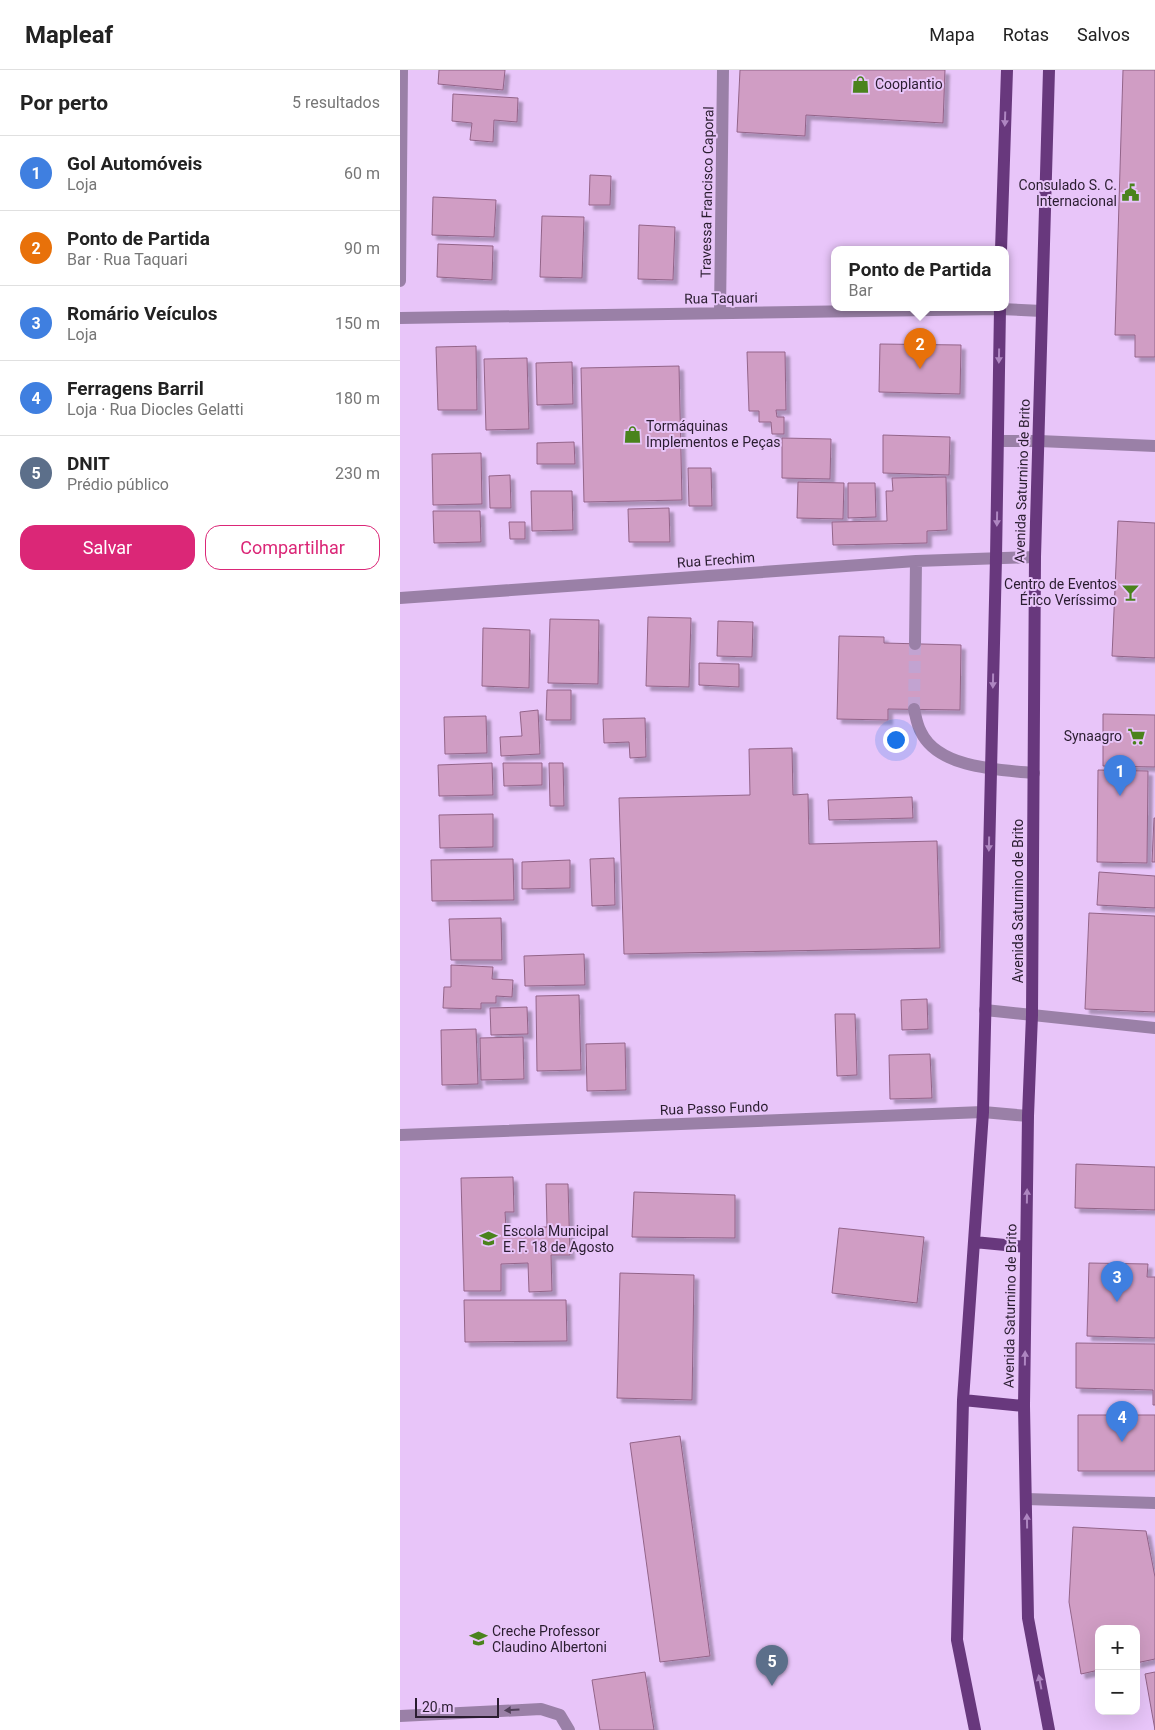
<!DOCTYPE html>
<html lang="pt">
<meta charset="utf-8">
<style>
body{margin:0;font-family:Roboto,sans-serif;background:#f6f6f6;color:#222}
.controls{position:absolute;right:15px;bottom:15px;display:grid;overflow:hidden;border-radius:10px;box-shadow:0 5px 20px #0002}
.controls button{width:45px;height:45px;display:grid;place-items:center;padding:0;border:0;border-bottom:1px solid #e0e0e0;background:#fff;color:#222;font:25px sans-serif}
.scale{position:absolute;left:15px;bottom:12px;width:84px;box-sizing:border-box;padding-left:5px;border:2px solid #2a1d30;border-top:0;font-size:14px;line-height:18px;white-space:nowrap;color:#2a1d30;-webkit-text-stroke:4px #e8c5f9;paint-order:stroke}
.you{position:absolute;left:495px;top:669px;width:18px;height:18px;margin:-12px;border:4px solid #fff;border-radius:50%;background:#1a73e8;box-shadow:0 0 0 8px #1a73e833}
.badge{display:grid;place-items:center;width:32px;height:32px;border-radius:50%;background:#db2777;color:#fff;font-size:16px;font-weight:700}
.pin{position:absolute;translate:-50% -41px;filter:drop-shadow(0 1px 2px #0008)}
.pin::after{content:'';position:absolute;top:26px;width:18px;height:15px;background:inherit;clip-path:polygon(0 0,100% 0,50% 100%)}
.popup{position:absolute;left:431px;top:176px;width:178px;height:65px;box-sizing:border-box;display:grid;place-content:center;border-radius:10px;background:#fff;filter:drop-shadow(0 1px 4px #0005);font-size:16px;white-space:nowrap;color:#767676}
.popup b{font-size:19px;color:#222}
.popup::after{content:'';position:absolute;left:50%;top:100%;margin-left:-10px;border:10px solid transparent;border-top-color:#fff}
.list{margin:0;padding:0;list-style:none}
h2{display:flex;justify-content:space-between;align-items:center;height:65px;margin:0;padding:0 20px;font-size:21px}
h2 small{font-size:16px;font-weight:400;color:#767676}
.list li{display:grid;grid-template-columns:32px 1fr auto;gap:15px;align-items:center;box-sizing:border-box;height:75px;padding:0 20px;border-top:1px solid #e0e0e0}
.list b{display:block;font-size:19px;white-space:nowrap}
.list p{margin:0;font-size:16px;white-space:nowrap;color:#767676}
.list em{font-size:16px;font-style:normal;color:#767676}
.actions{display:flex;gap:10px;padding:15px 20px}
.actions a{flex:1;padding:11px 0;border:1px solid #db2777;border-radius:15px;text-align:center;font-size:18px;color:#db2777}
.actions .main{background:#db2777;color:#fff}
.map{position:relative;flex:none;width:755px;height:1660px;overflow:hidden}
header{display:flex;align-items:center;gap:30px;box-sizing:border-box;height:70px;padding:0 25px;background:#fff;border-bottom:1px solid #e0e0e0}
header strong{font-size:24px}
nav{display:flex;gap:28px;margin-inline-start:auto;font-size:18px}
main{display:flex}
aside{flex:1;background:#fff}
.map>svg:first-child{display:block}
</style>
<header>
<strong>Mapleaf</strong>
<nav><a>Mapa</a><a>Rotas</a><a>Salvos</a></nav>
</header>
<main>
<aside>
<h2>Por perto<small>5 resultados</small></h2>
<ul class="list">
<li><span class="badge" style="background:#3f7fe0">1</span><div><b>Gol Automóveis</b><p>Loja</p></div><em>60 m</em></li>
<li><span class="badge" style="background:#e8710a">2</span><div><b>Ponto de Partida</b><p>Bar · Rua Taquari</p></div><em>90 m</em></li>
<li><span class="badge" style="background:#3f7fe0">3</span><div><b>Romário Veículos</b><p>Loja</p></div><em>150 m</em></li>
<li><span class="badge" style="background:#3f7fe0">4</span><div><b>Ferragens Barril</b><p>Loja · Rua Diocles Gelatti</p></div><em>180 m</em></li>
<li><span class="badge" style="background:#5c6f8a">5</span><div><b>DNIT</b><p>Prédio público</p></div><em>230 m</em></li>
</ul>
<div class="actions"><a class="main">Salvar</a><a>Compartilhar</a></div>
</aside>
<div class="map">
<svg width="755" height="1660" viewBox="0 0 755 1660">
<defs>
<filter id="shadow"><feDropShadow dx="4.5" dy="4.5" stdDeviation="1" flood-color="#0004"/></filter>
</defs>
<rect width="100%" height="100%" fill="#e8c5f9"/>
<path fill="#d09dc4" stroke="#936489" filter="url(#shadow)" d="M 39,0 L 105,0 L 103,20 L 38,14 Z
M 340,0 L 545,0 L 543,53 L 406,45 L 405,66 L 337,62 Z
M 723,0 L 755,0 L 755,287 L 735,287 L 735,265 L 715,265 Z
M 53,24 L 118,28 L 117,52 L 94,50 L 93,72 L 70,70 L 72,53 L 52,51 Z
M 190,105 L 211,106 L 210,135 L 189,135 Z
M 33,127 L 96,130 L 94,167 L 32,165 Z
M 142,146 L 184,147 L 182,208 L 140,207 Z
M 239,155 L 275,157 L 273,210 L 238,209 Z
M 38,174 L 93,176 L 92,210 L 37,207 Z
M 480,274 L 561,275 L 560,324 L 479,322 Z
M 76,276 L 77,340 L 38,340 L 36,277 Z
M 347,282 L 385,282 L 386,340 L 376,340 L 377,347 L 384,347 L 384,364 L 372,364 L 371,352 L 359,352 L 359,341 L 349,341 Z
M 127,288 L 129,359 L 86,360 L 84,289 Z
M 172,292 L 173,334 L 137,335 L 136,293 Z
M 279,296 L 282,430 L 184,432 L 181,298 Z
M 483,365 L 550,367 L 549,405 L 483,403 Z
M 382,368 L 431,369 L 430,409 L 382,408 Z
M 174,372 L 175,394 L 137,394 L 137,373 Z
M 81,383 L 82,434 L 33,435 L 32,384 Z
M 288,398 L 311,398 L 312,436 L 289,436 Z
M 110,405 L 111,438 L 90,438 L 89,406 Z
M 546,407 L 547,460 L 527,461 L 527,473 L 433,475 L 432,452 L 487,451 L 486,421 L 493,421 L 492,408 Z
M 398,412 L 444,413 L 443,449 L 397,448 Z
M 448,413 L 475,413 L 476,447 L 448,448 Z
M 131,421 L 172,421 L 173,460 L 132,461 Z
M 269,438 L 270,472 L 229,472 L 228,439 Z
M 33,441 L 80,441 L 81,472 L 34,473 Z
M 718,451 L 755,453 L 755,588 L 712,586 Z
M 109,452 L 125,452 L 125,469 L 110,469 Z
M 248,547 L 291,548 L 289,617 L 246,616 Z
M 150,549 L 199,550 L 198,614 L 148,613 Z
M 318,551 L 353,552 L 352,587 L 317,586 Z
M 83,558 L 130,560 L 129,618 L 82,616 Z
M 439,566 L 484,567 L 484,573 L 561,575 L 560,640 L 488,639 L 488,650 L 437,649 Z
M 299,593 L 339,594 L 339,617 L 299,615 Z
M 147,620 L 171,620 L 171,650 L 146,650 Z
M 138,640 L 140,684 L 101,686 L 100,667 L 122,666 L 120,642 Z
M 703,644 L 755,645 L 755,697 L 703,696 Z
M 86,646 L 87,683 L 45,684 L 44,647 Z
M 245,648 L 246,687 L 230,688 L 229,672 L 204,673 L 203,649 Z
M 392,678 L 393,725 L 408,724 L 409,774 L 537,771 L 540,878 L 224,884 L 219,728 L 350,725 L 349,679 Z
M 92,693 L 93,725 L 39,726 L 38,695 Z
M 103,693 L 142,693 L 142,715 L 104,716 Z
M 149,693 L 163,693 L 164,736 L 150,736 Z
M 698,700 L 748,701 L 747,793 L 697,792 Z
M 512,727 L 513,748 L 429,750 L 428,730 Z
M 93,744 L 93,777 L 40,778 L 39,745 Z
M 754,748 L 755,748 L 755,792 L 752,792 Z
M 214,788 L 215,835 L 192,836 L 190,789 Z
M 113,789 L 114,830 L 32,831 L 31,790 Z
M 170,790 L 170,818 L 122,819 L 122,792 Z
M 699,802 L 755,806 L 755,838 L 697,835 Z
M 689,843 L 755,846 L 755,942 L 685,939 Z
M 101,848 L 102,890 L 51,890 L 49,849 Z
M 184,884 L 185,915 L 125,916 L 124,886 Z
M 51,895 L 93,897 L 92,909 L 113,910 L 112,927 L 96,926 L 96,933 L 81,933 L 81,939 L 43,938 L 44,917 L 51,917 Z
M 179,925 L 181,1000 L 137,1001 L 136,926 Z
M 527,929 L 528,959 L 502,960 L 501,930 Z
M 127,937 L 128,964 L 91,965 L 90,938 Z
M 435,944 L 455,944 L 457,1005 L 437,1006 Z
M 76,959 L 78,1014 L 42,1015 L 41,960 Z
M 123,967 L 124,1009 L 81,1010 L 80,968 Z
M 225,973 L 226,1020 L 187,1021 L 186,974 Z
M 530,984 L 532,1028 L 490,1029 L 489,985 Z
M 676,1094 L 755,1097 L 755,1140 L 675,1138 Z
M 113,1107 L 114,1142 L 105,1142 L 106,1158 L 147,1157 L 146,1114 L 168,1114 L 170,1185 L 151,1185 L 152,1221 L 129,1222 L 128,1193 L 101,1194 L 101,1221 L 64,1221 L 61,1108 Z
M 234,1122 L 335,1125 L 335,1168 L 232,1167 Z
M 439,1158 L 524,1167 L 517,1233 L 432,1223 Z
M 689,1193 L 748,1194 L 747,1207 L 755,1207 L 755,1268 L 687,1266 Z
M 220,1203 L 294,1205 L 292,1330 L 217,1328 Z
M 64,1230 L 166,1230 L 167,1271 L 65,1272 Z
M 676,1273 L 755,1274 L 755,1335 L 753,1335 L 753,1320 L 676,1318 Z
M 678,1345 L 755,1345 L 755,1401 L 678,1401 Z
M 280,1366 L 310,1586 L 260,1592 L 230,1373 Z
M 673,1457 L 746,1461 L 755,1507 L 755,1589 L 736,1593 L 736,1559 L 699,1559 L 699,1600 L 681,1604 L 669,1532 Z
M 245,1602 L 254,1660 L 200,1660 L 192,1610 Z
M 755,1602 L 755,1660 L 745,1604 Z"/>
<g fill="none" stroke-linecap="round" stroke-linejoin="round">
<path stroke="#c2a3d1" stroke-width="12" stroke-dasharray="12 6" stroke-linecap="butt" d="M 514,639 L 515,574"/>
<path stroke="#9a80a7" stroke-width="12" d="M 0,211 L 2,0
M 320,243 L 323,0
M 0,248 L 600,239 L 642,241
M 598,371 L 639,371 L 755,376
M 0,528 L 516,491 L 635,487
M 515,574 L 516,491
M 514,639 C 516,647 517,655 521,662 C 538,698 599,700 634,703
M 585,940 L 755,958
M 0,1065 L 583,1042 L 628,1046
M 626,1429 L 755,1433
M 0,1646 L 141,1639 L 160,1645 L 169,1660"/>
<path stroke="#68387d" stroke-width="12" d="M 601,180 L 607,0
M 574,1172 L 626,1177
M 563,1330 L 624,1336
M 575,1660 L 557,1570 L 563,1330 L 583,1042 L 596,488 L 600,238
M 649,1660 L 628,1548 L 624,1336 L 628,1046 L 632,945 L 635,487 L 649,0"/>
</g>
<defs><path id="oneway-solid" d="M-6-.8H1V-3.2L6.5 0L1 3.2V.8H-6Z" transform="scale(1.25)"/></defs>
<g fill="#ae86c1">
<use href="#oneway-solid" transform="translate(605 49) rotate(92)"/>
<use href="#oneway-solid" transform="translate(599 286) rotate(91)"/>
<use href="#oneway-solid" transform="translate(597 449) rotate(91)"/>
<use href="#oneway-solid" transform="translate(593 611) rotate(91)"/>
<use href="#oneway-solid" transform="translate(589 774) rotate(91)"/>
<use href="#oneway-solid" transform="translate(627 1126) rotate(-89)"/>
<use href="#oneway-solid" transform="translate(625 1288) rotate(-89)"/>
<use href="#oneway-solid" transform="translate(627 1451) rotate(-91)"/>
<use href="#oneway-solid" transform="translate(640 1612) rotate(-101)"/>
</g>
<use fill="#51405a" href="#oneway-solid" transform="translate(112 1640) rotate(177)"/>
<defs>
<symbol id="shop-bare" viewBox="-9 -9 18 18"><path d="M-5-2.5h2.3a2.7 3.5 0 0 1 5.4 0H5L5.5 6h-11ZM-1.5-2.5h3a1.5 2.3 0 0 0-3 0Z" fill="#4a831d" stroke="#e8c5f9" stroke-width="2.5" paint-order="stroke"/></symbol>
<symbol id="civic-bare" viewBox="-9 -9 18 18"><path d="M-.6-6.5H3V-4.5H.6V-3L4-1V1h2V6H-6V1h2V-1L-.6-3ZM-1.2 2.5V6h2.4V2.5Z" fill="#4a831d" stroke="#e8c5f9" stroke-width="2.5" paint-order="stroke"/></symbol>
<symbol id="bar-bare" viewBox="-9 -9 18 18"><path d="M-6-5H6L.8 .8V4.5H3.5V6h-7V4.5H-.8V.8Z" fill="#4a831d" stroke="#e8c5f9" stroke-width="2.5" paint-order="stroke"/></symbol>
<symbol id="supermarket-bare" viewBox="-9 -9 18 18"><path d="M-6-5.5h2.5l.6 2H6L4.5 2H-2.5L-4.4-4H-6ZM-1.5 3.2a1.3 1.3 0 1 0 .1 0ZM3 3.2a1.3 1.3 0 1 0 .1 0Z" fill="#4a831d" stroke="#e8c5f9" stroke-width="2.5" paint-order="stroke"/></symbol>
<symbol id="school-bare" viewBox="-9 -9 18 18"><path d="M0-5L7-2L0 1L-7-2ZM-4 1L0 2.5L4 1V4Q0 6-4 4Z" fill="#4a831d" stroke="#e8c5f9" stroke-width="2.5" paint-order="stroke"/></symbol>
</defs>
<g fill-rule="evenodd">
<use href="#shop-bare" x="448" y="2" width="25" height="25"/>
<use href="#civic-bare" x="718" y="110" width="25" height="25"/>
<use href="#shop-bare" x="220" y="352" width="25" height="25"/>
<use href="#bar-bare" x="718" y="510" width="25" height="25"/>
<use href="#supermarket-bare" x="724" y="654" width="25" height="25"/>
<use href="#school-bare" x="76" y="1156" width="25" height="25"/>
<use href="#school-bare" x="66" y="1556" width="25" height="25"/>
</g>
<g text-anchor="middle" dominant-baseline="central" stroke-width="4" stroke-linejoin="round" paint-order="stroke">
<g font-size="14" fill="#2a1d30" stroke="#e8c5f9" text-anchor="start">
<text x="475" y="14">Cooplantio</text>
<text x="717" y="115" text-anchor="end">Consulado S. C.<tspan x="717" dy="16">Internacional</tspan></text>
<text x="246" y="356">Tormáquinas<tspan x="246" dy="16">Implementos e Peças</tspan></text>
<text x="717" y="514" text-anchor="end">Centro de Eventos<tspan x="717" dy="16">Érico Veríssimo</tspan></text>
<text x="722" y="666" text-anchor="end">Synaagro</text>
<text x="103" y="1161">Escola Municipal<tspan x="103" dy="16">E. F. 18 de Agosto</tspan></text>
<text x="92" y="1561">Creche Professor<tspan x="92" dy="16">Claudino Albertoni</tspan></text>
</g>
<g font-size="14" fill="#2a1d30" stroke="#e8c5f9">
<text transform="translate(307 122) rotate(-89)">Travessa Francisco Caporal</text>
<text transform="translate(321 228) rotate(-1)">Rua Taquari</text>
<text transform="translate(622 411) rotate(-88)">Avenida Saturnino de Brito</text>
<text transform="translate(316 490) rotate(-4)">Rua Erechim</text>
<text transform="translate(618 831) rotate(-90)">Avenida Saturnino de Brito</text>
<text transform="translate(314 1038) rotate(-2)">Rua Passo Fundo</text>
<text transform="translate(610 1236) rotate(-89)">Avenida Saturnino de Brito</text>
</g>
</g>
</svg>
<div class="controls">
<button>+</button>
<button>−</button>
</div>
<div class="scale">20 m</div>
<div class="you"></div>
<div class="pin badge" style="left:720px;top:726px;background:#3f7fe0">1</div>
<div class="pin badge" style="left:520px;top:299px;background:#e8710a">2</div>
<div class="popup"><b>Ponto de Partida</b>Bar</div>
<div class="pin badge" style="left:717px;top:1232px;background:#3f7fe0">3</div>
<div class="pin badge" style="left:722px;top:1372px;background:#3f7fe0">4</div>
<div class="pin badge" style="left:372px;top:1616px;background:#5c6f8a">5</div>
</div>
</main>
